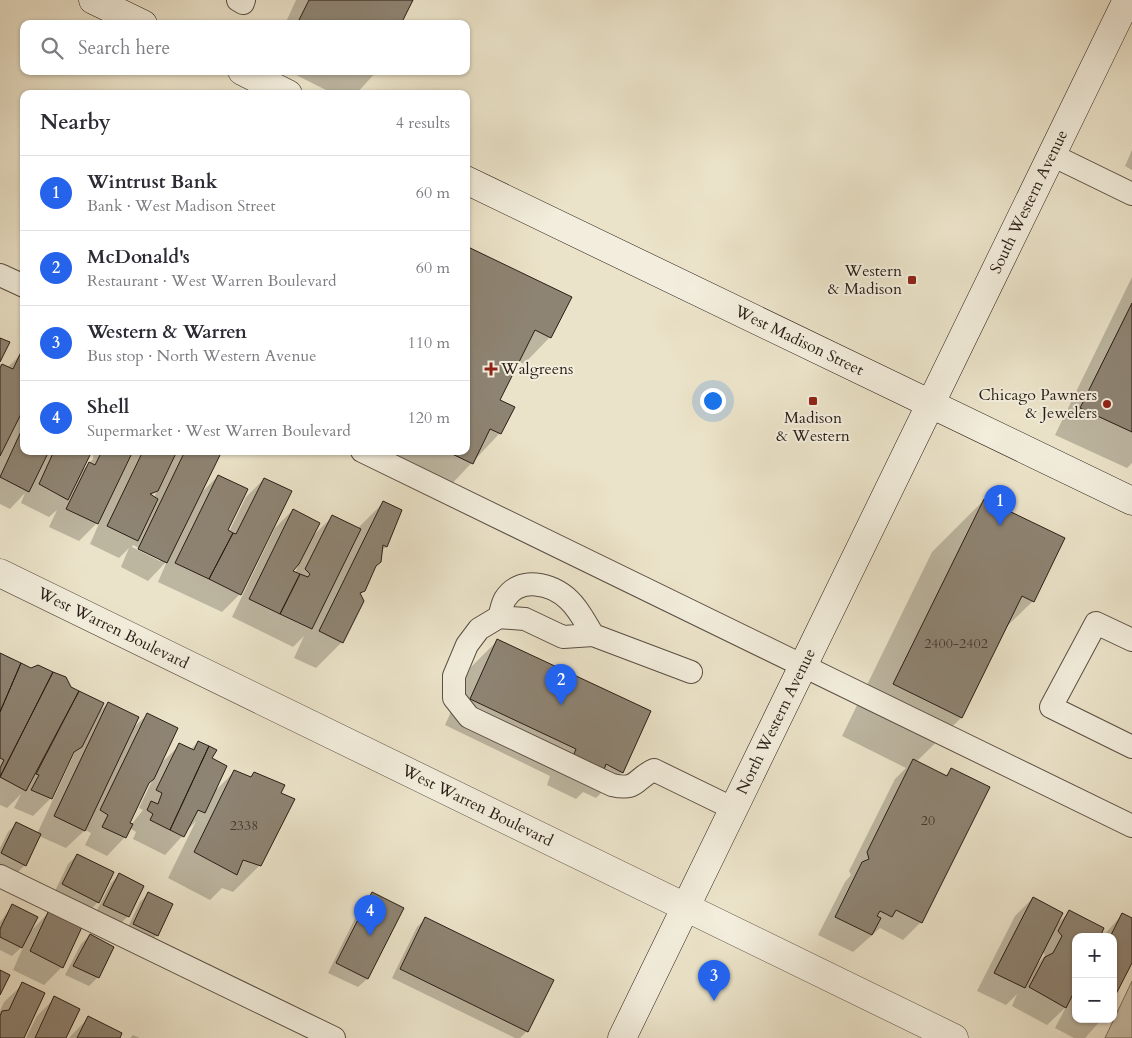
<!DOCTYPE html>
<meta charset="utf-8">
<style>
body{margin:0;font-family:Cardo,serif;background:#f7f7f7;color:#2b2b33}
.controls{position:absolute;right:15px;bottom:15px;display:grid;overflow:hidden;border-radius:10px;box-shadow:0 1px 4px #0004}
.controls button{width:45px;height:45px;display:grid;place-items:center;padding:0;border:0;border-bottom:1px solid #e1e1e2;background:#fff;color:#2b2b33;font:25px sans-serif}
.you{position:absolute;left:712px;top:400px;width:18px;height:18px;margin:-12px;border:4px solid #fff;border-radius:50%;background:#1a73e8;box-shadow:0 0 0 8px #1a73e833}
.badge{display:grid;place-items:center;width:32px;height:32px;border-radius:50%;background:#2563eb;color:#fff;font-size:16px;font-weight:700}
.pin{position:absolute;translate:-50% -41px;filter:drop-shadow(0 1px 2px #0008)}
.pin::after{content:'';position:absolute;top:26px;width:18px;height:15px;background:inherit;clip-path:polygon(0 0,100% 0,50% 100%)}
.list{margin:0;padding:0;list-style:none}
h2{display:flex;justify-content:space-between;align-items:center;height:65px;margin:0;padding:0 20px;font-size:21px}
h2 small{font-size:16px;font-weight:400;color:#7c7c81}
.list li{display:grid;grid-template-columns:32px 1fr auto;gap:15px;align-items:center;box-sizing:border-box;height:75px;padding:0 20px;border-top:1px solid #e1e1e2}
.list b{display:block;font-size:19px;white-space:nowrap}
.list p{margin:0;font-size:16px;white-space:nowrap;color:#7c7c81}
.list em{font-size:16px;font-style:normal;color:#7c7c81}
.icon{flex:none;width:28px;height:28px;fill:none;stroke:currentColor;stroke-width:2;stroke-linecap:round;stroke-linejoin:round}
.map{position:relative;flex:none;width:1132px;height:1038px;overflow:hidden}
.search{position:absolute;background:#fff;box-shadow:0 1px 4px #0004;left:20px;top:20px;width:450px;height:55px;display:flex;align-items:center;gap:12px;box-sizing:border-box;padding:0 18px;border-radius:10px;color:#7c7c81;font-size:19px}
.panel{position:absolute;background:#fff;box-shadow:0 1px 4px #0004;left:20px;top:90px;width:450px;height:365px;border-radius:10px}
.map>svg:first-child{display:block}
</style>
<div class="map">
<svg width="1132" height="1038" viewBox="0 0 1132 1038">
<rect width="100%" height="100%" fill="#ebe3c9"/>
<filter id="stains"><feTurbulence type="fractalNoise" baseFrequency=".004" numOctaves="4"/><feColorMatrix values="0 0 0 0 .2 0 0 0 0 .09 0 0 0 0 .02 0 0 0 .5 -.17"/></filter>
<radialGradient id="worn" r=".72"><stop offset=".6" stop-color="#630" stop-opacity="0"/><stop offset="1" stop-color="#630" stop-opacity=".3"/></radialGradient>
<path fill="#cac1ab" stroke="#7a6f60" d="M 1132,981 L 1132,1038 L 1105,1038 Z"/>
<path fill="#0003" fill-rule="evenodd" d="M 296,0 L 411,0 L 400,24 L 285,24 Z
M 288,71 L 377,71 L 356,94 L 334,94 Z
M 1132,150 L 1132,170 L 1125,166 Z
M 466,247 L 550,337 L 524,364 L 518,361 L 499,400 L 500,433 L 446,490 L 366,451 L 466,451 Z
M 1132,277 L 1132,463 L 1127,468 L 1055,435 Z
M 23,352 L 24,451 L 91,451 L 81,472 L 93,459 L 94,451 L 175,451 L 173,456 L 178,451 L 220,451 L 199,495 L 218,476 L 226,531 L 229,532 L 246,497 L 264,479 L 240,594 L 222,612 L 158,582 L 167,561 L 148,581 L 121,567 L 129,548 L 119,558 L 90,544 L 101,519 L 79,541 L 49,527 L 57,510 L 49,517 L 21,503 L 25,493 L 10,509 L 0,504 L 0,364 L 7,368 ZM 158,488 L 154,498 L 150,496 ZM 133,545 L 160,559 L 160,561 L 132,547 Z
M 984,500 L 1033,601 L 1003,630 L 961,718 L 916,762 L 945,776 L 951,770 L 921,922 L 903,940 L 880,928 L 853,952 L 818,935 L 845,882 L 851,875 L 849,871 L 895,779 L 906,768 L 842,736 L 932,552 Z
M 383,503 L 401,511 L 386,547 L 381,551 L 360,594 L 342,642 L 316,668 L 294,658 L 304,636 L 293,647 L 232,617 L 275,528 L 293,510 L 313,536 L 332,517 L 357,529 ZM 299,563 L 295,573 L 291,571 Z
M 497,641 L 622,772 L 596,798 L 583,792 L 576,799 L 547,785 L 550,776 L 445,725 L 471,667 Z
M 0,655 L 102,704 L 98,713 L 108,703 L 132,729 L 147,715 L 160,764 L 180,745 L 190,750 L 198,742 L 210,759 L 215,791 L 234,772 L 249,778 L 254,773 L 280,793 L 260,865 L 233,892 L 222,888 L 210,900 L 168,878 L 196,821 L 165,855 L 133,839 L 136,832 L 130,828 L 125,837 L 107,856 L 85,845 L 91,833 L 85,830 L 66,848 L 39,836 L 25,865 L 16,874 L 0,866 L 0,848 L 8,832 L 17,823 L 37,834 L 75,752 L 70,757 L 51,798 L 33,816 L 14,808 L 21,794 L 7,808 L 0,805 ZM 153,779 L 139,808 L 143,810 L 131,825 L 128,823 L 147,785 Z
M 77,855 L 98,902 L 89,911 L 54,893 L 68,864 Z
M 120,874 L 128,916 L 119,925 L 95,914 L 111,883 Z
M 149,893 L 157,935 L 148,944 L 125,933 L 140,902 Z
M 372,893 L 367,979 L 358,987 L 328,973 L 363,902 Z
M 1033,898 L 1056,925 L 1069,912 L 1076,937 L 1076,1019 L 1102,1019 L 1085,1038 L 1074,1038 L 1055,1028 L 1066,1007 L 1047,1025 L 1012,1006 L 1017,994 L 1006,1005 L 977,991 L 1015,916 ZM 1042,951 L 1045,955 L 1033,970 Z
M 13,905 L 30,932 L 49,912 L 62,967 L 44,985 L 13,970 L 24,945 L 12,956 L 0,950 L 0,922 Z
M 1122,915 L 1132,920 L 1132,960 L 1113,937 L 1102,937 Z
M 426,918 L 527,1031 L 520,1038 L 515,1038 L 392,978 L 417,927 Z
M 90,935 L 98,977 L 89,986 L 65,975 L 81,944 Z
M 23,984 L 23,1038 L 0,1038 L 0,1011 L 4,1002 Z
M 55,998 L 65,1038 L 26,1038 L 37,1016 Z
M 88,1018 L 118,1038 L 69,1038 Z
M 133,1035 L 140,1038 L 130,1038 Z"/>
<path fill="#8e8473" stroke="#291d16" d="M 309,0 L 413,0 L 401,24 L 297,24 Z
M 466,246 L 572,297 L 551,338 L 535,330 L 500,400 L 515,407 L 501,434 L 490,429 L 473,464 L 446,451 L 466,451 Z
M 1132,303 L 1132,432 L 1080,408 Z
M 0,338 L 10,342 L 0,362 Z
M 22,350 L 24,408 L 0,456 L 0,368 L 2,364 L 13,369 Z
M 24,425 L 24,451 L 49,451 L 29,492 L 0,477 Z
M 54,451 L 92,451 L 68,500 L 39,484 Z
M 102,451 L 133,451 L 98,524 L 66,509 L 89,462 L 95,465 Z
M 143,451 L 177,451 L 158,491 L 150,494 L 158,499 L 138,541 L 107,526 Z
M 185,451 L 222,451 L 167,563 L 138,549 Z
M 218,475 L 248,489 L 228,530 L 233,533 L 209,579 L 175,563 Z
M 264,478 L 292,491 L 241,595 L 209,579 L 233,533 L 236,534 Z
M 984,499 L 1065,538 L 1034,602 L 1022,596 L 962,718 L 893,684 Z
M 383,501 L 402,510 L 387,547 L 383,545 L 381,562 L 376,566 L 365,591 L 360,593 L 364,601 L 343,643 L 319,631 Z
M 293,509 L 320,523 L 299,564 L 293,571 L 300,574 L 280,614 L 249,599 Z
M 332,515 L 361,529 L 312,629 L 280,614 L 300,574 L 308,577 L 310,574 L 305,569 Z
M 497,639 L 651,711 L 623,773 L 606,764 L 603,773 L 572,759 L 576,749 L 470,699 Z
M 0,653 L 21,663 L 0,712 Z
M 21,663 L 31,668 L 38,665 L 53,672 L 0,777 L 0,768 L 4,760 L 0,758 L 0,712 Z
M 53,672 L 66,677 L 71,687 L 79,691 L 26,791 L 0,777 Z
M 79,691 L 104,703 L 82,747 L 74,752 L 52,799 L 31,790 L 39,775 L 36,774 Z
M 108,702 L 139,717 L 85,831 L 54,816 Z
M 147,713 L 178,728 L 154,779 L 149,783 L 130,823 L 133,824 L 126,838 L 102,827 L 108,815 L 100,810 Z
M 198,741 L 209,746 L 170,830 L 150,820 L 153,814 L 147,810 L 151,801 L 158,804 L 162,793 L 156,790 L 179,743 L 194,750 Z
M 209,746 L 217,750 L 212,758 L 227,766 L 205,813 L 198,810 L 184,837 L 170,830 Z
M 913,759 L 947,776 L 951,768 L 990,787 L 922,923 L 896,910 L 892,917 L 880,911 L 877,916 L 881,918 L 872,935 L 835,917 L 862,862 L 869,859 L 867,852 Z
M 234,770 L 251,777 L 254,772 L 285,785 L 281,793 L 295,799 L 261,866 L 243,860 L 237,875 L 194,852 Z
M 16,822 L 41,834 L 26,866 L 1,853 Z
M 77,854 L 114,872 L 99,903 L 62,884 Z
M 119,873 L 144,886 L 129,917 L 103,905 Z
M 148,892 L 173,904 L 158,936 L 133,924 Z
M 372,892 L 404,908 L 368,979 L 336,963 Z
M 1033,897 L 1063,913 L 1025,988 L 994,973 Z
M 12,904 L 38,917 L 22,948 L 0,937 L 0,929 Z
M 49,910 L 82,927 L 63,968 L 30,951 Z
M 1069,910 L 1104,928 L 1100,937 L 1076,937 L 1076,988 L 1066,1008 L 1029,987 L 1045,957 L 1053,953 L 1062,936 L 1058,931 Z
M 1122,913 L 1132,918 L 1132,963 L 1113,1000 L 1113,937 L 1110,937 Z
M 425,917 L 554,980 L 528,1032 L 400,969 Z
M 90,934 L 114,947 L 99,978 L 73,966 Z
M 0,970 L 10,975 L 0,995 Z
M 22,982 L 45,993 L 24,1038 L 0,1038 L 0,1016 L 2,1011 L 9,1010 Z
M 54,996 L 80,1009 L 66,1038 L 35,1038 Z
M 88,1016 L 122,1033 L 120,1038 L 77,1038 Z"/>
<g fill="none" stroke-linecap="round" stroke-linejoin="round">
<defs>
<path id="service" d="M 238,0 L 243,3 L 244,0
M 1052,155 L 1132,194
M 0,275 L 24,286
M 362,451 L 1132,826
M 499,617 C 501,612 502,604 505,599 C 519,576 552,583 569,600 C 579,609 586,624 593,635
M 1132,640 L 1096,623 L 1051,707 L 1132,747
M 691,672 L 593,635 L 563,637 L 525,619 L 499,617 L 479,629 L 467,645 L 454,676 L 454,698 L 469,717 L 612,785 C 638,791 634,779 654,770 L 734,809
M 0,876 L 334,1038"/>
<g id="tertiary">
<path id="s1" d="M 0,573 L 954,1038"/>
</g>
<g id="secondary">
<path d="M 93,0 L 143,24"/>
<path d="M 242,71 L 288,94"/>
<path id="s2" d="M 466,180 L 1132,501"/>
<path id="s3" d="M 622,1038 L 1127,0"/>
</g>
</defs>
<use href="#service" stroke="#5a4e43" stroke-width="24"/>
<use href="#tertiary" stroke="#5a4e43" stroke-width="29"/>
<use href="#secondary" stroke="#291d16" stroke-width="29"/>
<use href="#service" stroke="#f2eddc" stroke-width="22"/>
<use href="#tertiary" stroke="#f2eddc" stroke-width="28"/>
<use href="#secondary" stroke="#f2eddc" stroke-width="28"/>
</g>
<g fill="#8f2418" stroke="#f2eddc" stroke-width="2">
<rect x="907" y="275" width="10" height="10" rx="2.5"/>
<path d="M488.5 361.5h5v5h5v5h-5v5h-5v-5h-5v-5h5z"/>
<rect x="808" y="396" width="10" height="10" rx="2.5"/>
<circle cx="1107" cy="404" r="5"/>
</g>
<g text-anchor="middle" dominant-baseline="central" stroke-width="4" stroke-linejoin="round" paint-order="stroke">
<g font-size="14" fill="#42372d">
<text x="956" y="643">2400-2402</text>
<text x="928" y="820">20</text>
<text x="244" y="825">2338</text>
</g>
<g font-size="16" fill="#291d16" stroke="#f2eddc">
<text stroke="none"><textPath href="#s3" startOffset="930">South Western Avenue</textPath></text>
<text stroke="none"><textPath href="#s2" startOffset="370">West Madison Street</textPath></text>
<text stroke="none"><textPath href="#s1" startOffset="126">West Warren Boulevard</textPath></text>
<text stroke="none"><textPath href="#s3" startOffset="352">North Western Avenue</textPath></text>
<text stroke="none"><textPath href="#s1" startOffset="531">West Warren Boulevard</textPath></text>
</g>
<g font-size="16" fill="#291d16" stroke="#f2eddc" text-anchor="end">
<text x="902" y="271">Western<tspan x="902" dy="18">&amp; Madison</tspan></text>
<text x="501" y="369" text-anchor="start">Walgreens</text>
<text x="1097" y="395">Chicago Pawners<tspan x="1097" dy="18">&amp; Jewelers</tspan></text>
<text x="813" y="418" text-anchor="middle">Madison<tspan x="813" dy="18">&amp; Western</tspan></text>
</g>
</g>
<rect width="100%" height="100%" filter="url(#stains)"/>
<rect width="100%" height="100%" fill="url(#worn)"/>
</svg>
<div class="controls">
<button>+</button>
<button>−</button>
</div>
<div class="you"></div>
<div class="pin badge" style="left:1000px;top:526px">1</div>
<div class="pin badge" style="left:561px;top:705px">2</div>
<div class="pin badge" style="left:714px;top:1001px">3</div>
<div class="pin badge" style="left:370px;top:936px">4</div>
<div class="search"><svg class="icon" aria-label="search" viewBox="0 0 24 24"><circle cx="10" cy="10" r="6"/><path d="M15 15l6 6"/></svg>Search here</div>
<section class="panel">
<h2>Nearby<small>4 results</small></h2>
<ul class="list">
<li><span class="badge">1</span><div><b>Wintrust Bank</b><p>Bank · West Madison Street</p></div><em>60 m</em></li>
<li><span class="badge">2</span><div><b>McDonald's</b><p>Restaurant · West Warren Boulevard</p></div><em>60 m</em></li>
<li><span class="badge">3</span><div><b>Western &amp; Warren</b><p>Bus stop · North Western Avenue</p></div><em>110 m</em></li>
<li><span class="badge">4</span><div><b>Shell</b><p>Supermarket · West Warren Boulevard</p></div><em>120 m</em></li>
</ul>
</section>
</div>
